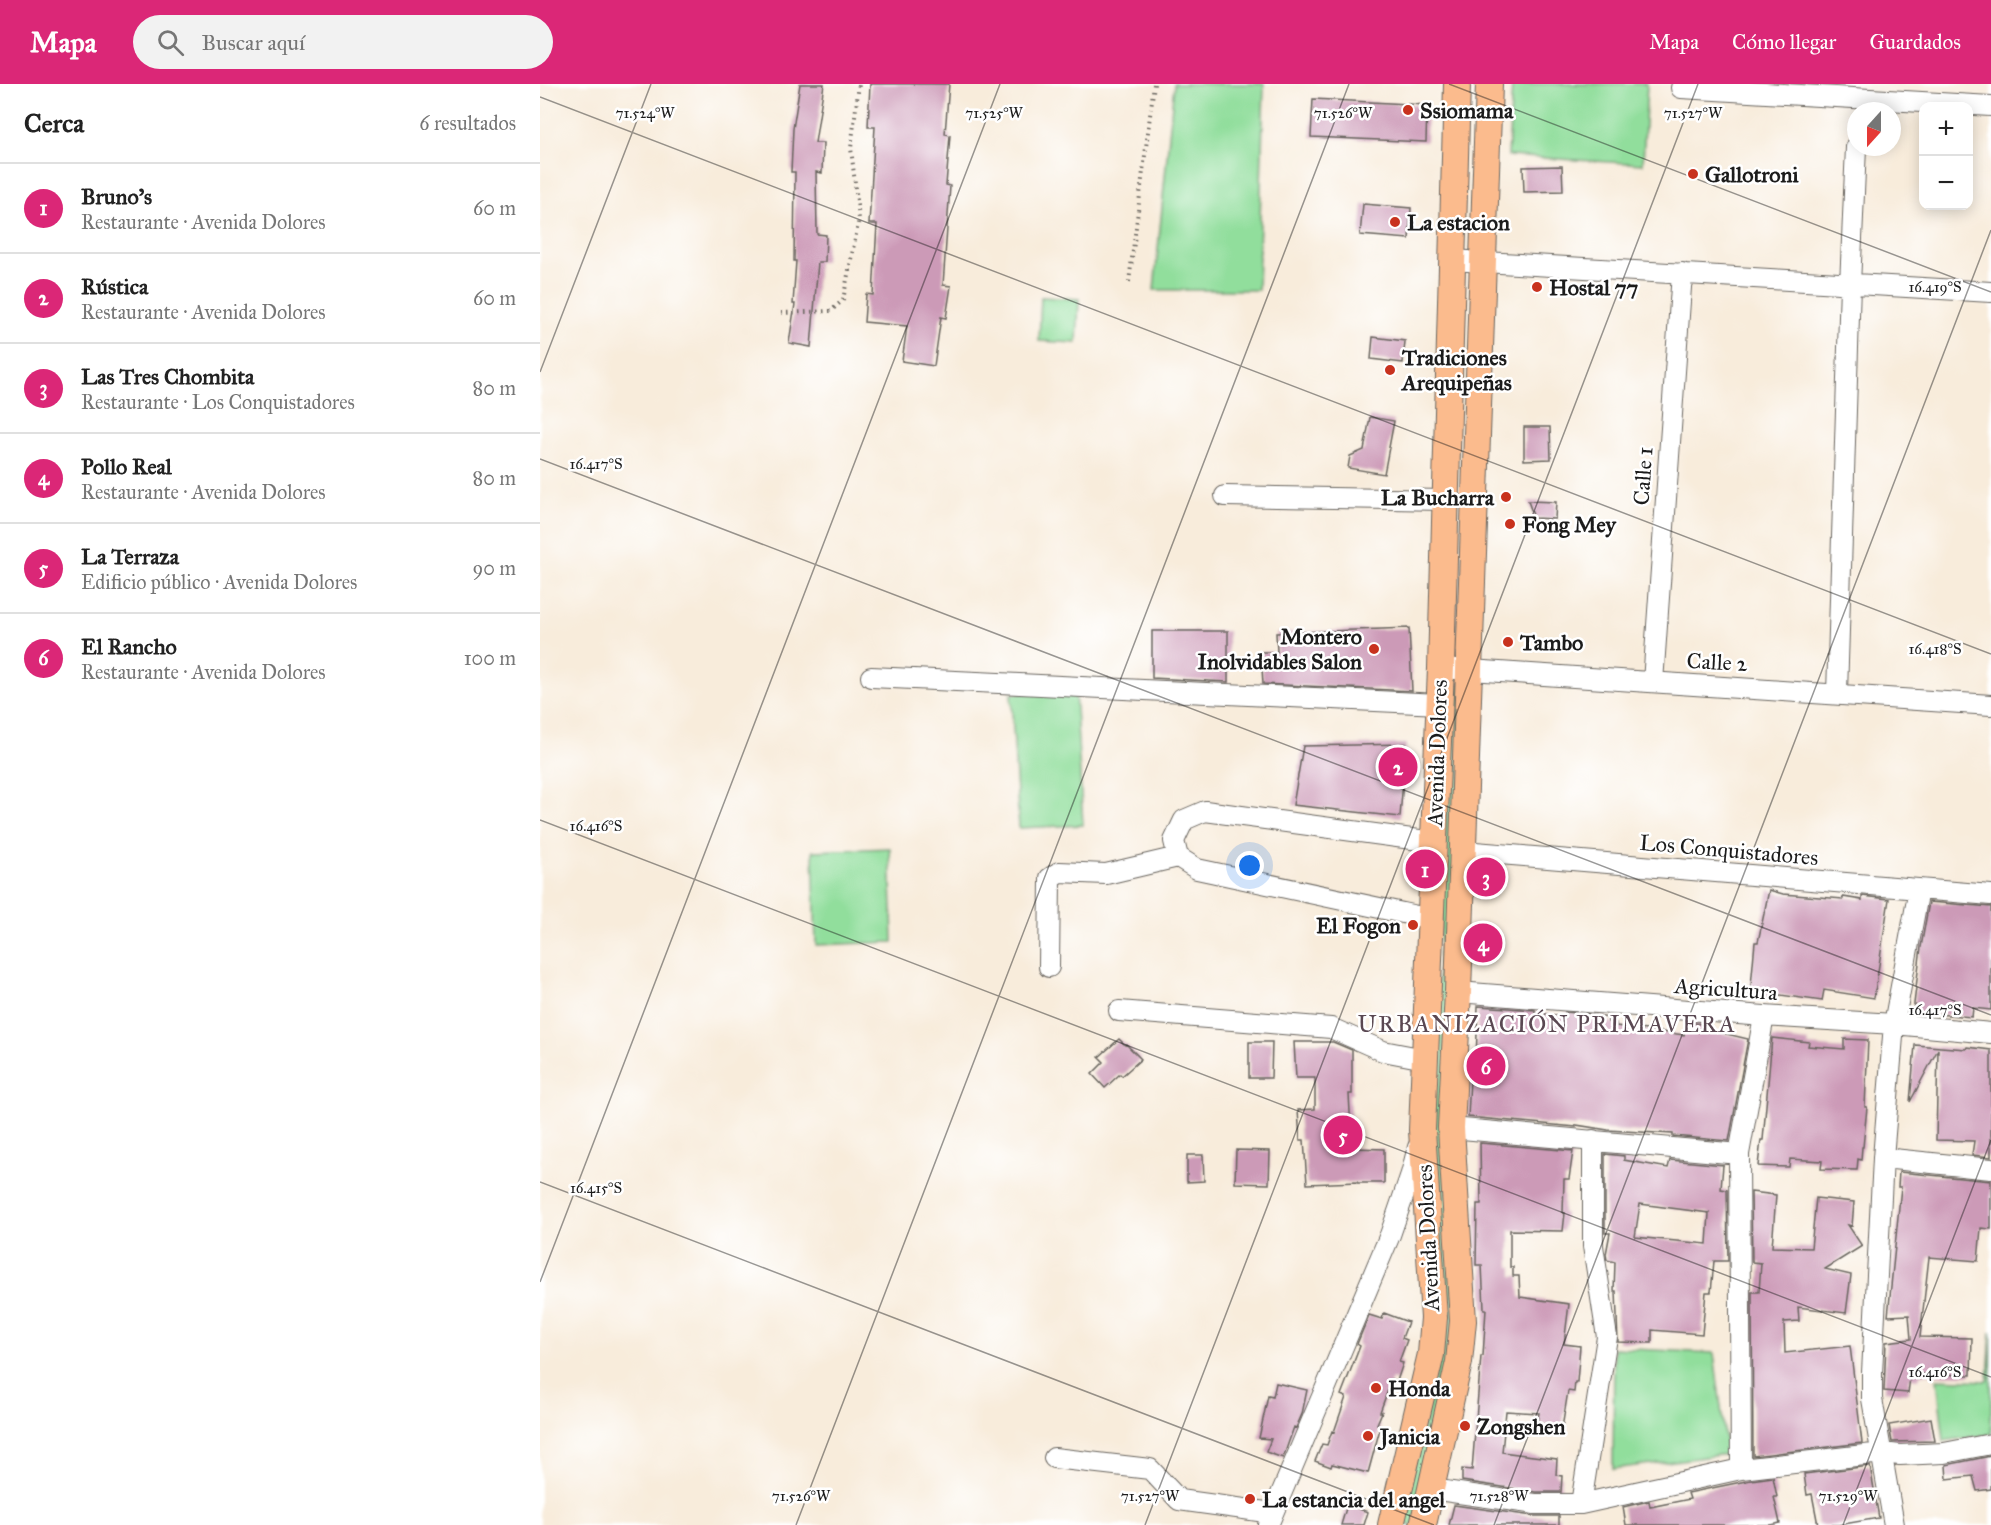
<!DOCTYPE html>
<html lang="es">
<meta charset="utf-8">
<style>
body{margin:0;font-family:"IM FELL Great Primer",serif;background:#f2f2f2;color:#222}
.controls{position:absolute;right:18px;top:18px;display:grid;overflow:hidden;border-radius:12px;box-shadow:0 3px 15px #0003}
.controls button{width:54px;height:54px;display:grid;place-items:center;padding:0;border:0;border-bottom:2px solid #e0e0e0;background:#fff;color:#222;font:30px sans-serif}
.compass{position:absolute;left:1307px;top:18px;width:54px;height:54px;border-radius:50%;background:#fff;box-shadow:0 3px 15px #0003;rotate:201deg}
.you{position:absolute;left:710px;top:782px;width:21px;height:21px;margin:-15px;border:4px solid #fff;border-radius:50%;background:#1a73e8;box-shadow:0 0 0 9px #1a73e833}
.badge{display:grid;place-items:center;width:39px;height:39px;border-radius:50%;background:#db2777;color:#fff;font-size:20px;font-weight:700}
.pin{position:absolute;translate:-50% -50%;border:3px solid #fff;box-shadow:0 2px 6px #0006}
.list{margin:0;padding:0;list-style:none}
h2{display:flex;justify-content:space-between;align-items:center;height:78px;margin:0;padding:0 24px;font-size:26px}
h2 small{font-size:20px;font-weight:400;color:#767676}
.list li{display:grid;grid-template-columns:39px 1fr auto;gap:18px;align-items:center;box-sizing:border-box;height:90px;padding:0 24px;border-top:2px solid #e0e0e0}
.list b{display:block;font-size:22px;white-space:nowrap}
.list p{margin:0;font-size:20px;white-space:nowrap;color:#767676}
.list em{font-size:20px;font-style:normal;color:#767676}
.icon{flex:none;width:33px;height:33px;fill:none;stroke:currentColor;stroke-width:2;stroke-linecap:round;stroke-linejoin:round}
.map{position:relative;flex:none;width:1451px;height:1441px;overflow:hidden}
header{display:flex;align-items:center;gap:36px;box-sizing:border-box;height:84px;padding:0 30px;background:#db2777;color:#fff}
header strong{font-size:28px}
nav{display:flex;gap:33px;margin-inline-start:auto;font-size:21px}
.search{width:420px;height:54px;background:#f2f2f2;display:flex;align-items:center;gap:15px;box-sizing:border-box;padding:0 21px;border-radius:33px;color:#767676;font-size:22px}
main{display:flex}
aside{flex:1;background:#fff}
.map>svg:first-child{display:block}
</style>
<header>
<strong>Mapa</strong>
<div class="search"><svg class="icon" aria-label="search" viewBox="0 0 24 24"><circle cx="10" cy="10" r="6"/><path d="M15 15l6 6"/></svg>Buscar aquí</div>
<nav><a>Mapa</a><a>Cómo llegar</a><a>Guardados</a></nav>
</header>
<main>
<aside>
<h2>Cerca<small>6 resultados</small></h2>
<ul class="list">
<li><span class="badge">1</span><div><b>Bruno's</b><p>Restaurante · Avenida Dolores</p></div><em>60 m</em></li>
<li><span class="badge">2</span><div><b>Rústica</b><p>Restaurante · Avenida Dolores</p></div><em>60 m</em></li>
<li><span class="badge">3</span><div><b>Las Tres Chombita</b><p>Restaurante · Los Conquistadores</p></div><em>80 m</em></li>
<li><span class="badge">4</span><div><b>Pollo Real</b><p>Restaurante · Avenida Dolores</p></div><em>80 m</em></li>
<li><span class="badge">5</span><div><b>La Terraza</b><p>Edificio público · Avenida Dolores</p></div><em>90 m</em></li>
<li><span class="badge">6</span><div><b>El Rancho</b><p>Restaurante · Avenida Dolores</p></div><em>100 m</em></li>
</ul>
</aside>
<div class="map">
<svg width="1451" height="1441" viewBox="0 0 1451 1441">
<rect width="100%" height="100%" fill="#fff"/>
<filter id="ink" filterUnits="userSpaceOnUse"><feTurbulence type="fractalNoise" baseFrequency=".0167" numOctaves="2"/><feDisplacementMap in="SourceGraphic" scale="12" xChannelSelector="R" yChannelSelector="G"/><feConvolveMatrix kernelMatrix="1 2 1 2 8 2 1 2 1" color-interpolation-filters="sRGB"/></filter>
<filter id="wash" filterUnits="userSpaceOnUse"><feTurbulence type="fractalNoise" baseFrequency=".008" numOctaves="4" result="noise"/><feDisplacementMap in="SourceGraphic" scale="24" xChannelSelector="R" yChannelSelector="G"/><feGaussianBlur stdDeviation="1.35" result="paint"/><feColorMatrix in="noise" values="0 0 0 0 0 0 0 0 0 0 0 0 0 0 0 0 0 1.4 0 .05"/><feComposite in="paint" operator="in"/></filter>
<g filter="url(#wash)">
<rect width="100%" height="100%" fill="#f8ecdb"/>
<path fill="#91de9c" stroke="#567d5c" stroke-width="1.5" d="M 634,0 L 724,0 L 718,206 L 614,206 Z
M 972,0 L 1107,0 L 1103,80 L 968,72 Z
M 501,213 L 539,215 L 537,259 L 499,257 Z
M 912,601 L 922,601 L 915,1236 L 875,1441 L 860,1441 L 900,1272 L 891,1045 Z
M 535,607 L 543,741 L 479,744 L 471,610 Z
M 350,764 L 353,858 L 276,861 L 273,767 Z
M 1451,1248 L 1451,1350 L 1404,1357 L 1397,1295 L 1448,1297 Z
M 1074,1264 L 1174,1269 L 1187,1370 L 1073,1385 Z"/>
<g id="blocks">
<path fill="#cc9ab7" fill-rule="evenodd" d="M 260,0 L 284,0 L 275,59 L 283,59 L 282,89 L 276,88 L 277,150 L 286,151 L 285,178 L 278,178 L 271,263 L 249,259 L 255,220 L 253,220 L 256,177 L 254,177 L 255,88 L 251,88 L 253,45 Z
M 330,0 L 409,0 L 405,50 L 410,51 L 406,101 L 410,102 L 403,201 L 411,202 L 406,234 L 401,233 L 394,282 L 362,277 L 367,242 L 324,238 L 326,210 L 333,211 L 337,140 L 329,140 L 335,43 L 328,43 Z
M 773,15 L 887,21 L 886,58 L 771,53 Z
M 1022,82 L 1023,107 L 984,108 L 983,83 Z
M 823,120 L 871,124 L 869,155 L 820,151 Z
M 833,253 L 865,257 L 863,279 L 831,275 Z
M 830,333 L 854,337 L 844,390 L 808,384 L 810,372 L 824,366 Z
M 984,343 L 1010,343 L 1011,375 L 984,376 Z
M 988,417 L 1016,418 L 1015,435 L 994,434 Z
M 869,544 L 872,607 L 723,600 L 721,568 L 737,568 L 736,549 Z
M 612,547 L 688,547 L 688,598 L 612,594 Z
M 866,660 L 860,733 L 753,721 L 763,662 Z
M 1229,806 L 1243,810 L 1303,815 L 1303,813 L 1322,816 L 1322,812 L 1349,815 L 1334,914 L 1284,906 L 1282,917 L 1234,910 L 1234,915 L 1210,913 L 1215,858 L 1218,858 Z
M 1389,818 L 1451,823 L 1451,926 L 1433,924 L 1432,933 L 1373,928 L 1381,863 Z
M 938,922 L 995,926 L 995,929 L 1025,932 L 1025,928 L 1049,930 L 1068,934 L 1068,938 L 1076,939 L 1076,942 L 1144,951 L 1146,938 L 1170,941 L 1170,946 L 1208,955 L 1189,1057 L 1133,1052 L 1133,1050 L 1068,1046 L 1036,1041 L 1036,1043 L 928,1033 L 931,976 L 936,976 Z
M 1232,954 L 1269,958 L 1268,962 L 1304,965 L 1304,955 L 1328,956 L 1325,1023 L 1327,1023 L 1323,1063 L 1322,1063 L 1321,1076 L 1318,1075 L 1317,1086 L 1281,1085 L 1282,1077 L 1250,1075 L 1249,1083 L 1218,1082 L 1221,1056 L 1223,1056 Z
M 579,955 L 585,961 L 586,960 L 601,975 L 582,992 L 580,990 L 565,1004 L 552,990 L 564,978 L 559,973 Z
M 709,958 L 732,958 L 731,994 L 709,994 Z
M 754,958 L 793,958 L 812,966 L 812,1010 L 809,1010 L 812,1064 L 844,1065 L 844,1099 L 817,1099 L 817,1098 L 767,1100 L 764,1056 L 760,1056 L 758,1026 L 775,1025 L 775,994 L 756,994 Z
M 1375,961 L 1426,965 L 1427,963 L 1451,966 L 1451,1073 L 1432,1071 L 1434,1057 L 1396,1056 L 1398,965 L 1370,1018 Z
M 940,1059 L 1033,1067 L 1029,1095 L 1024,1095 L 1023,1129 L 1025,1129 L 1023,1147 L 970,1146 L 970,1183 L 973,1183 L 973,1192 L 979,1192 L 980,1213 L 1029,1220 L 1024,1260 L 1040,1262 L 1037,1298 L 1035,1298 L 1034,1308 L 1028,1307 L 1022,1344 L 997,1339 L 999,1329 L 966,1327 L 962,1368 L 1017,1375 L 1016,1391 L 1022,1392 L 1021,1408 L 996,1408 L 922,1397 L 922,1385 L 932,1386 L 941,1272 L 943,1272 L 946,1225 L 944,1225 L 942,1181 L 936,1181 L 937,1120 L 941,1120 Z
M 696,1066 L 730,1067 L 729,1100 L 695,1099 Z
M 1065,1070 L 1084,1072 L 1084,1076 L 1128,1084 L 1130,1076 L 1184,1081 L 1183,1081 L 1181,1105 L 1187,1106 L 1188,1177 L 1174,1177 L 1171,1208 L 1166,1208 L 1162,1250 L 1112,1246 L 1112,1259 L 1078,1258 L 1076,1207 L 1074,1207 L 1075,1178 L 1067,1176 L 1066,1170 L 1070,1149 L 1065,1149 ZM 1100,1120 L 1169,1129 L 1167,1160 L 1095,1153 Z
M 647,1071 L 663,1071 L 664,1097 L 647,1098 Z
M 1359,1088 L 1451,1097 L 1451,1145 L 1441,1144 L 1438,1177 L 1389,1173 L 1380,1253 L 1432,1254 L 1431,1291 L 1380,1290 L 1379,1295 L 1370,1294 L 1368,1309 L 1344,1307 L 1346,1258 L 1371,1255 L 1369,1231 L 1348,1232 L 1361,1103 L 1358,1103 Z
M 1211,1108 L 1236,1111 L 1232,1163 L 1271,1164 L 1276,1114 L 1314,1118 L 1312,1142 L 1308,1141 L 1322,1162 L 1285,1185 L 1311,1191 L 1306,1229 L 1258,1223 L 1259,1237 L 1244,1238 L 1245,1269 L 1310,1262 L 1322,1359 L 1213,1372 L 1212,1208 L 1219,1208 L 1221,1179 L 1212,1178 Z
M 844,1229 L 868,1238 L 862,1254 L 867,1256 L 859,1278 L 863,1279 L 857,1297 L 852,1295 L 840,1328 L 842,1328 L 837,1340 L 841,1341 L 828,1389 L 792,1380 L 791,1383 L 775,1377 L 782,1360 L 787,1361 L 792,1347 L 794,1348 L 806,1313 L 801,1311 L 820,1262 L 817,1260 L 829,1231 L 842,1235 Z
M 736,1299 L 767,1306 L 762,1330 L 756,1344 L 754,1343 L 743,1374 L 726,1368 L 731,1355 L 719,1354 L 728,1312 L 733,1313 Z
M 1391,1334 L 1395,1357 L 1352,1358 L 1349,1341 Z
M 1451,1372 L 1451,1405 L 1437,1407 L 1433,1392 L 1407,1395 L 1406,1381 Z
M 1330,1382 L 1339,1434 L 1298,1441 L 1278,1441 L 1272,1410 L 1267,1411 L 1264,1390 Z
M 1233,1393 L 1237,1413 L 1234,1413 L 1240,1439 L 1230,1441 L 1086,1441 L 1083,1423 L 1109,1417 L 1110,1423 L 1150,1415 L 1148,1409 L 1211,1396 Z
M 807,1421 L 828,1428 L 824,1441 L 801,1441 Z
M 914,1421 L 993,1432 L 1019,1432 L 1019,1441 L 909,1441 Z"/>
</g>
</g>
<g filter="url(#ink)">
<use href="#blocks" fill-opacity="0" stroke="#69655f" stroke-width="1.5"/>
<g fill="none" stroke-linecap="round" stroke-linejoin="round">
<defs>
<path id="minor" d="M 1141,4 L 1451,22
M 911,176 L 1451,208
M 685,412 L 905,416
M 901,584 L 1451,621
M 331,593 L 899,620
M 1113,598 L 1142,189
M 1297,609 L 1310,201 L 1316,63
M 923,767 L 1451,811
M 891,835 L 657,785 L 638,773 L 634,757 L 644,736 L 665,727 L 894,758
M 509,883 L 510,794 L 519,788 L 566,790 L 638,773
M 918,908 L 1224,932 L 1354,940 L 1451,949
M 579,927 L 791,944 L 843,967 L 885,975
M 911,1044 L 1199,1070
M 1343,1074 L 1451,1085
M 514,1374 L 610,1385 L 639,1416 L 733,1429
M 1201,1385 L 1199,1070 L 1224,932
M 891,1405 L 995,1420 L 1041,1420 L 1201,1385 L 1342,1369 L 1360,1371 L 1404,1369 L 1451,1360
M 1041,1420 L 1067,1253 L 1053,1162 L 1053,1056
M 728,1441 L 850,1151 L 871,1090 L 878,1063
M 1354,1441 L 1332,1315 L 1332,1289 L 1343,1074 L 1354,940 L 1379,805"/>
<path id="major" d="M 851,1441 L 891,1270 L 894,1234 L 882,1046 L 901,584 L 917,0
M 883,1441 L 919,1278 L 923,1237 L 911,1044 L 918,908 L 949,0"/>
</defs>
<use href="#minor" stroke="#69655f" stroke-width="22"/>
<use href="#major" stroke="#69655f" stroke-width="28"/>
<path stroke="#69655f" stroke-width="4" stroke-dasharray="1.5 4.5" stroke-linecap="butt" d="M 589,198 L 614,0
M 241,229 L 291,227 L 303,216 L 319,135 L 311,64 L 319,0"/>
<use href="#minor" stroke="#fff" stroke-width="20"/>
<use href="#major" stroke="#fbbb8d" stroke-width="26"/>
</g>
</g>
<path fill="none" stroke="#1c1c1c" stroke-width="1.5" stroke-opacity="0.45" d="M 909,0 L 1451,208M 0,13 L 1451,570M 0,288 L 111,0M 0,375 L 1451,931M 0,736 L 1451,1293M 0,1098 L 894,1441M 0,1198 L 460,0M 256,1441 L 809,0M 605,1441 L 1158,0M 954,1441 L 1451,146M 1303,1441 L 1451,1056"/>
<g fill="#c8321e" stroke="#fff" stroke-width="2">
<circle cx="868" cy="26" r="6"/>
<circle cx="1153" cy="90" r="6"/>
<circle cx="855" cy="138" r="6"/>
<circle cx="997" cy="203" r="6"/>
<circle cx="850" cy="286" r="6"/>
<circle cx="966" cy="413" r="6"/>
<circle cx="970" cy="440" r="6"/>
<circle cx="968" cy="558" r="6"/>
<circle cx="834" cy="565" r="6"/>
<circle cx="873" cy="841" r="6"/>
<circle cx="836" cy="1304" r="6"/>
<circle cx="925" cy="1342" r="6"/>
<circle cx="828" cy="1352" r="6"/>
<circle cx="710" cy="1415" r="6"/>
</g>
<g text-anchor="middle" dominant-baseline="central" stroke-width="5" stroke-linejoin="round" paint-order="stroke">
<g font-size="22" font-weight="bold" fill="#1c1c1c" stroke="#fff" text-anchor="start">
<text x="880" y="26">Ssiomama</text>
<text x="1165" y="90">Gallotroni</text>
<text x="867" y="138">La estacion</text>
<text x="1009" y="203">Hostal 77</text>
<text x="862" y="273">Tradiciones<tspan x="862" dy="25">Arequipeñas</tspan></text>
<text x="954" y="413" text-anchor="end">La Bucharra</text>
<text x="982" y="440">Fong Mey</text>
<text x="822" y="552" text-anchor="end">Montero<tspan x="822" dy="25">Inolvidables Salon</tspan></text>
<text x="980" y="558">Tambo</text>
<text x="861" y="841" text-anchor="end">El Fogon</text>
<text x="848" y="1304">Honda</text>
<text x="937" y="1342">Zongshen</text>
<text x="840" y="1352">Janicia</text>
<text x="722" y="1415">La estancia del angel</text>
</g>
<g font-size="22" fill="#1c1c1c" stroke="#fff">
<text transform="translate(1103 392) rotate(-86)">Calle 1</text>
<text transform="translate(1177 578) rotate(3)">Calle 2</text>
<text transform="translate(897 669) rotate(-88)">Avenida Dolores</text>
<text transform="translate(1189 766) rotate(5)">Los Conquistadores</text>
<text transform="translate(1186 905) rotate(4)">Agricultura</text>
<text transform="translate(888 1154) rotate(-93)">Avenida Dolores</text>
</g>
<g font-size="24" letter-spacing="1.5" fill="#5a4852" stroke="#fff">
<text x="1007" y="940">URBANIZACIÓN PRIMAVERA</text>
</g>
</g>
<g font-size="15" text-anchor="middle" fill="#1c1c1c" stroke="#fff" stroke-width="5" stroke-linejoin="round" paint-order="stroke">
<text x="454" y="34">71.525°W</text>
<text x="803" y="34">71.526°W</text>
<text x="1153" y="34">71.527°W</text>
<text x="105" y="34">71.524°W</text>
<text x="1395" y="208">16.419°S</text>
<text x="56" y="385">16.417°S</text>
<text x="1395" y="570">16.418°S</text>
<text x="56" y="747">16.416°S</text>
<text x="1395" y="931">16.417°S</text>
<text x="56" y="1109">16.415°S</text>
<text x="1395" y="1293">16.416°S</text>
<text x="261" y="1417">71.526°W</text>
<text x="610" y="1417">71.527°W</text>
<text x="959" y="1417">71.528°W</text>
<text x="1308" y="1417">71.529°W</text>
</g>
</svg>
<div class="controls">
<button>+</button>
<button>−</button>
</div>
<svg class="compass" viewBox="-18 -18 36 36"><path d="M0-13l5 13h-10z" fill="#e53935"/><path d="M0 13l5-13h-10z" fill="#767676"/></svg>
<div class="you"></div>
<div class="pin badge" style="left:885px;top:785px">1</div>
<div class="pin badge" style="left:858px;top:683px">2</div>
<div class="pin badge" style="left:946px;top:793px">3</div>
<div class="pin badge" style="left:943px;top:859px">4</div>
<div class="pin badge" style="left:803px;top:1051px">5</div>
<div class="pin badge" style="left:946px;top:982px">6</div>
</div>
</main>
